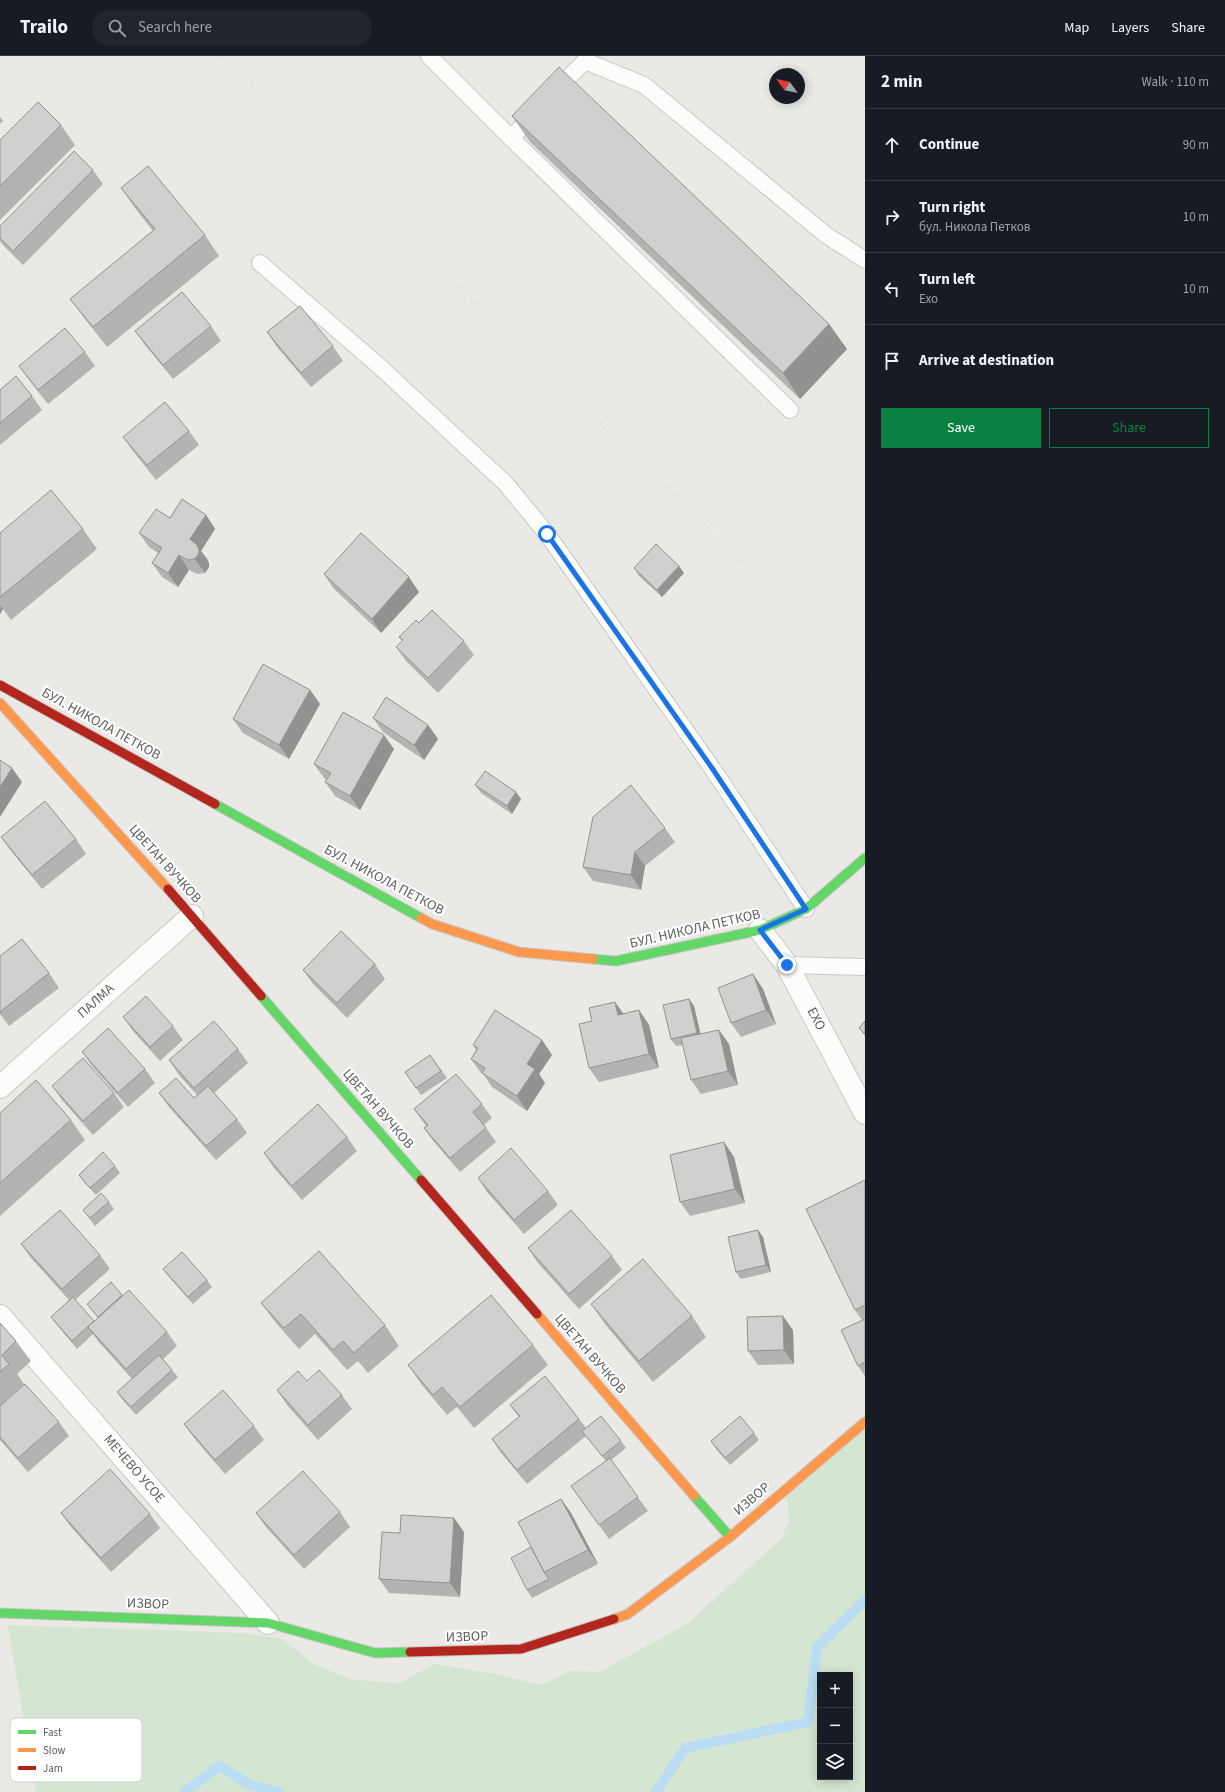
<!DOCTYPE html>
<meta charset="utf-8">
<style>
body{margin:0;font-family:"Source Sans 3",sans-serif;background:#20242c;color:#f1f3f6}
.controls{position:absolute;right:12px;bottom:12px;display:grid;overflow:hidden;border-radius:0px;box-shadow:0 2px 10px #0003}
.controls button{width:36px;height:36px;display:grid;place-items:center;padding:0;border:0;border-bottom:1px solid #363941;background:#171b24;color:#f1f3f6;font:20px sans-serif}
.compass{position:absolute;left:769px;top:12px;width:36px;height:36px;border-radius:50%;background:#171b24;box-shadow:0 2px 10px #0003;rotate:303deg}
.stop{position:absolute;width:12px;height:12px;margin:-9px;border:3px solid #1a73e8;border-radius:50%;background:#fff}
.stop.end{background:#1a73e8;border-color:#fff;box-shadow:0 1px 4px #0008}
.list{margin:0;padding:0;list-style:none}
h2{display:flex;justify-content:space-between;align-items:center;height:52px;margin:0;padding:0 16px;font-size:17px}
h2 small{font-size:13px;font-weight:400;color:#9ea1a6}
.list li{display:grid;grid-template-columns:26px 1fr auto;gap:12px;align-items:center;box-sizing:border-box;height:72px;padding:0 16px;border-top:1px solid #363941}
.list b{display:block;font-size:15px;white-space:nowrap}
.list p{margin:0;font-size:13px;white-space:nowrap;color:#9ea1a6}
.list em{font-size:13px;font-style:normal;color:#9ea1a6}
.actions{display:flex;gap:8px;padding:12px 16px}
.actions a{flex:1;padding:9px 0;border:1px solid #0b8043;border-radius:0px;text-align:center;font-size:14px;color:#0b8043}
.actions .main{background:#0b8043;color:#fff}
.icon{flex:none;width:22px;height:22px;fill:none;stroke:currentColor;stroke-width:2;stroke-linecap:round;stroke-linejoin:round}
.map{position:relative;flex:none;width:865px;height:1736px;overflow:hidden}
header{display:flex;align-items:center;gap:24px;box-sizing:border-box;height:56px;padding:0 20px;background:#171b24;border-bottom:1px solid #363941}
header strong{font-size:19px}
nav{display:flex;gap:22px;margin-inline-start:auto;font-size:14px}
.search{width:280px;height:36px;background:#20242c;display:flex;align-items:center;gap:10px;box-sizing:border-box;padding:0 14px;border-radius:22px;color:#9ea1a6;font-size:15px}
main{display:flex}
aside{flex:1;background:#171b24}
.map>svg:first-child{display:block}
</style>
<header>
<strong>Trailo</strong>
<div class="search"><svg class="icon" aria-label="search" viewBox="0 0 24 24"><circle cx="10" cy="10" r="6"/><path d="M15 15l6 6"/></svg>Search here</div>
<nav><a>Map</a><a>Layers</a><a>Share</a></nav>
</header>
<main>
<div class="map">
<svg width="865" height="1736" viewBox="0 0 865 1736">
<rect width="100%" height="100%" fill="#ebe9e5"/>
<path fill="#d4e6d1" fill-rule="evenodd" d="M 865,1370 L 865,1736 L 36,1736 L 8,1569 L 245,1577 L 283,1583 L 312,1607 L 350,1623 L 400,1627 L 434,1608 L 491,1617 L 542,1629 L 569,1615 L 600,1616 L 688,1567 L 782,1482 L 789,1464 L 786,1437 ZM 820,1619 L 850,1619 L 850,1721 L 820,1721 Z"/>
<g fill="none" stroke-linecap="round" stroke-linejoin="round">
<path stroke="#bbddf4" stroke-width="10" d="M 185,1736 L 219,1710 L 250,1729 L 279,1736
M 656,1736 L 685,1692 L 808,1666 L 817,1591 L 865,1544"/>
<defs>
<path id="lane" d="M 429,0 L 511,82 L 535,57
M 555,35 L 585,5 L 644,29 L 826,179 L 865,204
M 511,82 L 790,354
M 260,207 L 378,309 L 506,428 L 547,478 L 712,712 L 806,853
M 787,909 L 865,911"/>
<path id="street" d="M 760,874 L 787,909 L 865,1057
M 0,1031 L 192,860
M 0,1260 L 268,1567"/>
<path id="fast" d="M 215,748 L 421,862
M 593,903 L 616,905 L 760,874 L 806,853 L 865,802
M 261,940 L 421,1124
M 694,1440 L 730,1481
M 0,1557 L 268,1567 L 375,1597 L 410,1596"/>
<path id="slow" d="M 0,647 L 168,833
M 421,862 L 432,868 L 519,896 L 593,903
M 537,1258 L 694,1440
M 614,1563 L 628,1558 L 730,1481 L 865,1366"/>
<path id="jam" d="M 0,629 L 215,748
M 168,833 L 261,940
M 421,1124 L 537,1258
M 410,1596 L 521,1593 L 614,1563"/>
</defs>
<use href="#lane" stroke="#c7c8c7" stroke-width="18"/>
<use href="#street" stroke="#c7c8c7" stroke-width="24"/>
<use href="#fast" stroke="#c7c7c6" stroke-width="11"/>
<use href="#slow" stroke="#c7c7c6" stroke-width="11"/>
<use href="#jam" stroke="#c7c7c6" stroke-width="11"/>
<use href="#lane" stroke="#fcfcfb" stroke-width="16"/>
<use href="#street" stroke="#fcfcfb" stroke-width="22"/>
<use href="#fast" stroke="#63d668" stroke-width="9"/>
<use href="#slow" stroke="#ff974d" stroke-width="9"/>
<use href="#jam" stroke="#b3261e" stroke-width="9"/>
<path stroke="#e2e1e2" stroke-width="3" stroke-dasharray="1 5" stroke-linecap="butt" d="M 221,0 L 865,624"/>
</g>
<path fill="#b4b3b1" d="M 512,60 L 829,268 L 847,293 L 800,343 L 530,86 Z
M 0,61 L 3,65 L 0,68 Z
M 61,69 L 75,89 L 0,164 L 0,84 Z
M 93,114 L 103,128 L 23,209 L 4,190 L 0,185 L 0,170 Z
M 121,132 L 205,179 L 219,200 L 107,291 L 85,263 L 70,243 L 153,175 L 135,152 Z
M 211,270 L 221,285 L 173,323 L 145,289 L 135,275 Z
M 267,276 L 333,290 L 343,305 L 311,331 L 277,291 Z
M 85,296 L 95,310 L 48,348 L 29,324 L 19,310 Z
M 0,334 L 32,340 L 42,354 L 0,389 Z
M 189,375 L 199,389 L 156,424 L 133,395 L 123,381 Z
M 206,459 L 215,473 L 201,495 L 207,503 L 209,507 L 209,511 L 205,517 L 197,518 L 189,514 L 178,531 L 162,521 L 152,507 L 158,497 L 149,491 L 139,477 L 170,462 Z
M 83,473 L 97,493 L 11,564 L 3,553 L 0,558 L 0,477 Z
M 634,512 L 684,517 L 662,541 L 639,520 Z
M 324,518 L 419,536 L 381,577 L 333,532 Z
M 419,567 L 464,585 L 474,599 L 438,637 L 406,605 L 396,591 L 402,585 L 399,581 Z
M 310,634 L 320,648 L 289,703 L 243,677 L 233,663 Z
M 373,662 L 428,669 L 438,683 L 424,704 L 383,676 Z
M 394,693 L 360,754 L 335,740 L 325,726 L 327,724 L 324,722 L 314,708 Z
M 475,729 L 521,743 L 512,758 L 481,737 Z
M 665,772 L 675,786 L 645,810 L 641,834 L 593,825 L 583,811 Z
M 1,781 L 76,783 L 86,798 L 42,833 L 11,795 Z
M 0,900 L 49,917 L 59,932 L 9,970 L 0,958 Z
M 375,908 L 385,923 L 347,962 L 313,928 L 303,914 Z
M 753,918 L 763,933 L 776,968 L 741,981 L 731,967 Z
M 689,943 L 694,950 L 700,978 L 719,974 L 729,988 L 738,1029 L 701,1038 L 691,1024 L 683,989 L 676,990 L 671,983 Z
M 615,946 L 623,958 L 639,954 L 649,969 L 659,1012 L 599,1026 L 589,1012 L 592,965 Z
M 123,961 L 173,970 L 183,984 L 160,1005 L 133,975 Z
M 865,965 L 865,980 L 859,972 Z
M 542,984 L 552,999 L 539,1018 L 545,1027 L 527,1055 L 492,1031 L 484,1019 L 481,1017 L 471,1003 L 476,994 L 473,989 Z
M 238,993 L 248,1007 L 214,1037 L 237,1063 L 247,1077 L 216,1104 L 169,1051 L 159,1037 L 194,1042 L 197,1039 L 179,1019 L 169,1004 Z
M 82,996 L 145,1013 L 155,1027 L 128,1051 L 92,1010 Z
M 430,999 L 447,1022 L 421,1039 L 405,1016 Z
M 52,1030 L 114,1037 L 124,1051 L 93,1079 L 62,1044 Z
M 482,1048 L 492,1062 L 484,1069 L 496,1086 L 460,1116 L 434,1086 L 424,1072 L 426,1070 L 414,1053 Z
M 0,1057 L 71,1064 L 85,1084 L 0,1160 Z
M 347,1081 L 357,1095 L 302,1144 L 274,1112 L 264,1097 Z
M 734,1101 L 745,1147 L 690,1160 L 680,1146 Z
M 115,1110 L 120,1117 L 96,1139 L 84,1126 L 79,1119 Z
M 478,1122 L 548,1135 L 558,1149 L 524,1178 L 487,1136 Z
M 865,1124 L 865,1320 L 858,1310 L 862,1264 L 855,1254 Z
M 109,1146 L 114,1153 L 95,1170 L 83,1154 Z
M 763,1181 L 771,1216 L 741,1223 L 736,1216 Z
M 21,1188 L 100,1199 L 110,1213 L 75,1244 L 94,1265 L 98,1262 L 87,1248 L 111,1226 L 123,1240 L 167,1276 L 177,1290 L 163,1303 L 172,1314 L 178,1321 L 136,1359 L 122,1343 L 117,1336 L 132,1323 L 98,1285 L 93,1278 L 77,1293 L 56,1268 L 51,1261 L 69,1244 L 31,1202 Z
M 528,1192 L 612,1200 L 622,1214 L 579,1253 L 538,1207 Z
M 163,1213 L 207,1224 L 212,1231 L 193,1248 L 168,1220 Z
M 261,1247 L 385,1269 L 399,1290 L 368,1317 L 358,1305 L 347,1314 L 315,1278 L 299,1293 L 276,1267 Z
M 591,1248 L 692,1260 L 706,1281 L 653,1326 L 605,1268 Z
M 0,1267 L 16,1285 L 31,1305 L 17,1318 L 24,1328 L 0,1350 Z
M 793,1274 L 794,1308 L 758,1309 L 748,1295 Z
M 533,1289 L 548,1309 L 474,1372 L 457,1351 L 447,1359 L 422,1329 L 408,1309 Z
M 307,1325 L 342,1339 L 352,1353 L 318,1384 L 287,1349 L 277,1334 Z
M 510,1349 L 579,1363 L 586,1372 L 621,1385 L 626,1392 L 611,1404 L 648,1455 L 609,1483 L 571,1430 L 606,1405 L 586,1380 L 527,1428 L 501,1397 L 492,1383 L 519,1361 Z
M 0,1350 L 59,1366 L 69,1380 L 28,1416 L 0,1384 Z
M 184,1368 L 254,1370 L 264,1384 L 225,1418 L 194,1382 Z
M 754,1377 L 759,1384 L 730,1409 L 716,1393 L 711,1385 Z
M 561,1443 L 571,1457 L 598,1508 L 532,1542 L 527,1534 L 531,1491 Z
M 340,1456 L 350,1471 L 304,1513 L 266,1471 L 256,1457 Z
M 61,1457 L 150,1458 L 160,1472 L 111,1516 L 71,1471 Z
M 464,1476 L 460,1541 L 389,1537 L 379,1523 L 400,1477 Z"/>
<path fill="#929290" d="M 829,268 L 847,293 L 800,343 L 783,317 Z
M 206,459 L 215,473 L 201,495 L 207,503 L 209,507 L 209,511 L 205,517 L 195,503 L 190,483 Z
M 179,499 L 189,514 L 178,531 L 168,517 Z
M 679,510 L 684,517 L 662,541 L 657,534 Z
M 409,521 L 419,536 L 381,577 L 372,563 Z
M 0,550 L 3,553 L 0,558 Z
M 310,634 L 320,648 L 289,703 L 279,689 Z
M 428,669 L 438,683 L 424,704 L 414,689 Z
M 384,679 L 394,693 L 360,754 L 350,740 Z
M 12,712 L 22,726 L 0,761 L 0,731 Z
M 516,736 L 521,743 L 512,758 L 507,750 Z
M 635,796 L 645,810 L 641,834 L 631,819 Z
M 753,918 L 763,933 L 776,968 L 766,954 Z
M 689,943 L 694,950 L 702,984 L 697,977 Z
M 615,946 L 625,960 L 618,959 Z
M 639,954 L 649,969 L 659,1012 L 649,998 Z
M 719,974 L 729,988 L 738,1029 L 728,1015 Z
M 542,984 L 552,999 L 539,1018 L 545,1027 L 527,1055 L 517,1040 L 527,1008 Z
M 724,1086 L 734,1101 L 745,1147 L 735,1133 Z
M 758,1174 L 763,1181 L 771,1216 L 766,1209 Z
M 783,1260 L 793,1274 L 794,1308 L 784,1294 Z
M 561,1443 L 571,1457 L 598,1508 L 588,1494 Z
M 454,1462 L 464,1476 L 460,1541 L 450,1527 Z"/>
<path fill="#d1d0ce" stroke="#929290" d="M 559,11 L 829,268 L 783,317 L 512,60 Z
M 38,46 L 61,69 L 0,130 L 0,84 Z
M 74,95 L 93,114 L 13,195 L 0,182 L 0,170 Z
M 148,110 L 205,179 L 93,271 L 70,243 L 155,173 L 121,132 Z
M 182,236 L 211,270 L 163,309 L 135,275 Z
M 300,250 L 333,290 L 301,317 L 267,276 Z
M 65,272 L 85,296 L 38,334 L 19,310 Z
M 16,320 L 32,340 L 0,367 L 0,334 Z
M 165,346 L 189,375 L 147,409 L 123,381 Z
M 51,434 L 83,473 L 0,541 L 0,477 Z
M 182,443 L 206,459 L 190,483 L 197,489 L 199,493 L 199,497 L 195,503 L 188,504 L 179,499 L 168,517 L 152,507 L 162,492 L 139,477 L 156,453 L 170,462 Z
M 361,477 L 409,521 L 372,563 L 324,518 Z
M 656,488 L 679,510 L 657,534 L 634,512 Z
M 432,554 L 464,585 L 428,622 L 396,591 L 403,584 L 399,581 L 416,564 L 419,567 Z
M 263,608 L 310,634 L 279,689 L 233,663 Z
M 386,641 L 428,669 L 414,689 L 373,662 Z
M 343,656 L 384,679 L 350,740 L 325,726 L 331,717 L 314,708 Z
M 0,704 L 12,712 L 0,731 Z
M 485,715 L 516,736 L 507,750 L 475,729 Z
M 631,729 L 665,772 L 635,796 L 631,819 L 583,811 L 593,761 Z
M 45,745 L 76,783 L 32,819 L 1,781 Z
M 341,875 L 375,908 L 337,947 L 303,914 Z
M 22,883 L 49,917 L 0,956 L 0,900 Z
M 753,918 L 766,954 L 731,967 L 718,932 Z
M 146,940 L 173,970 L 150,991 L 123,961 Z
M 689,943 L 697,977 L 671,983 L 663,949 Z
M 615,946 L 618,959 L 639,954 L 649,998 L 589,1012 L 579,968 L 592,965 L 589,952 Z
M 495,954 L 542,984 L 527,1008 L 535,1013 L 517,1040 L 482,1017 L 485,1012 L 471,1003 L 478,992 L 473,989 Z
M 214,965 L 238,993 L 194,1032 L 169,1004 Z
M 865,965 L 865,978 L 859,972 Z
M 108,972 L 145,1013 L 118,1037 L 82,996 Z
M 719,974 L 728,1015 L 691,1024 L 681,982 Z
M 430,999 L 441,1015 L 416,1032 L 405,1016 Z
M 83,1002 L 114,1037 L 83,1065 L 52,1030 Z
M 456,1018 L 482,1048 L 473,1056 L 486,1072 L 450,1102 L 424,1072 L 428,1069 L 414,1053 Z
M 176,1022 L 194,1042 L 208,1030 L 237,1063 L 206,1090 L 159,1037 Z
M 36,1024 L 71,1064 L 0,1127 L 0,1057 Z
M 318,1048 L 347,1081 L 292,1130 L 264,1097 Z
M 724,1086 L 735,1133 L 680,1146 L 670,1099 Z
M 511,1092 L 548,1135 L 514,1164 L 478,1122 Z
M 103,1096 L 115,1110 L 90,1132 L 79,1119 Z
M 865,1124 L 865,1249 L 855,1254 L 806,1153 Z
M 101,1137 L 109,1146 L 90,1162 L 83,1154 Z
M 60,1154 L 100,1199 L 62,1233 L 21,1188 Z
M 571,1154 L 612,1200 L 569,1238 L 528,1192 Z
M 758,1174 L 766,1209 L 736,1216 L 728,1181 Z
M 319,1195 L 385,1269 L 354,1297 L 343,1285 L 333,1294 L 301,1258 L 284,1272 L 261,1247 Z
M 182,1196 L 207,1224 L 188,1241 L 163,1213 Z
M 643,1203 L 692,1260 L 639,1305 L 591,1248 Z
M 111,1226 L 122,1239 L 98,1261 L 87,1248 Z
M 129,1234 L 167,1276 L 126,1313 L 88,1271 Z
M 491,1239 L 533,1289 L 460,1351 L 442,1331 L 433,1339 L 408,1309 Z
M 73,1241 L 94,1265 L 72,1285 L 51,1261 Z
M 783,1260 L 784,1294 L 748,1295 L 747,1261 Z
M 865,1263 L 865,1306 L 858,1310 L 841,1274 Z
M 0,1267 L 16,1285 L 2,1299 L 9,1308 L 0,1316 Z
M 159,1299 L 172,1314 L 131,1351 L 117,1336 Z
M 319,1314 L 342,1339 L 308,1369 L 277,1334 L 298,1315 L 307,1325 Z
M 545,1320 L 579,1363 L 517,1414 L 492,1383 L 520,1360 L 510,1349 Z
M 25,1328 L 59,1366 L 18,1402 L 0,1381 L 0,1350 Z
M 223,1334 L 254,1370 L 215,1404 L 184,1368 Z
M 601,1360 L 621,1385 L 602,1400 L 582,1375 Z
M 740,1360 L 754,1377 L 725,1402 L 711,1385 Z
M 610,1402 L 638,1441 L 599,1469 L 571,1430 Z
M 110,1413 L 150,1458 L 101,1502 L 61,1457 Z
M 303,1415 L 340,1456 L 294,1499 L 256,1457 Z
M 561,1443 L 588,1494 L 544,1516 L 518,1466 Z
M 401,1459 L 454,1462 L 450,1527 L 379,1523 L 382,1476 L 400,1477 Z
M 531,1491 L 544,1516 L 549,1523 L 527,1534 L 511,1502 Z"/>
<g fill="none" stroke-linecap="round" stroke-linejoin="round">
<path stroke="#1a73e8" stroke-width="5" d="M 547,478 L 712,712 L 806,853 L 760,874 L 787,909"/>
</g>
<g text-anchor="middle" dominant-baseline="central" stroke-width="4" stroke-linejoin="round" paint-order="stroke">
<g font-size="14" fill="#5b5f63" stroke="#fff">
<text transform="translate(101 668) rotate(29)">БУЛ. НИКОЛА ПЕТКОВ</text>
<text transform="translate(165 808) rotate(48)">ЦВЕТАН ВУЧКОВ</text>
<text transform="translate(384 824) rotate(28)">БУЛ. НИКОЛА ПЕТКОВ</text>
<text transform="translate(695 873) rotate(-13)">БУЛ. НИКОЛА ПЕТКОВ</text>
<text transform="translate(96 945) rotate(-42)">ПАЛМА</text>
<text transform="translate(816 963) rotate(62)">ЕХО</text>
<text transform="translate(378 1053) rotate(49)">ЦВЕТАН ВУЧКОВ</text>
<text transform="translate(590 1298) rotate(49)">ЦВЕТАН ВУЧКОВ</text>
<text transform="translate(134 1413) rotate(49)">МЕЧЕВО УСОЕ</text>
<text transform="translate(752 1443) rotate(-40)">ИЗВОР</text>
<text transform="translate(148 1548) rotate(2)">ИЗВОР</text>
<text transform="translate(467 1581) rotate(-2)">ИЗВОР</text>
</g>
</g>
<rect x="10" y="1662" width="132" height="64" rx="6" fill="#fff" stroke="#cecfd0" stroke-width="1"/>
<rect x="18" y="1674" width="18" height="4" fill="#63d668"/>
<rect x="18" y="1692" width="18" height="4" fill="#ff974d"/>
<rect x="18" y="1710" width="18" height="4" fill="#b3261e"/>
<g font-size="11" fill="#5b5f63">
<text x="43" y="1680">Fast</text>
<text x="43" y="1698">Slow</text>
<text x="43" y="1716">Jam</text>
</g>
</svg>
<div class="controls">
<button>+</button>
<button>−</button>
<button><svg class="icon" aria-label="layers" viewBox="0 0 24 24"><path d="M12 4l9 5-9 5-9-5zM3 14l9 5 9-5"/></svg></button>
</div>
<svg class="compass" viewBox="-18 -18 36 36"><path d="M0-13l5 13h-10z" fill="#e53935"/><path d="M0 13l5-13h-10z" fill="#9ea1a6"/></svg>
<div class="stop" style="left:547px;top:478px"></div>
<div class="stop end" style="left:787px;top:909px"></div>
</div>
<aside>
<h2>2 min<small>Walk · 110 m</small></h2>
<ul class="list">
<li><svg class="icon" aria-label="ahead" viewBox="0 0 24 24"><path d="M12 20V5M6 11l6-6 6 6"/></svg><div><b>Continue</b></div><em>90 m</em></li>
<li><svg class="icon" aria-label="right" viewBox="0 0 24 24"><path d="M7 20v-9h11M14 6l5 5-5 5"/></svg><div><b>Turn right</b><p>бул. Никола Петков</p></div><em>10 m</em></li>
<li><svg class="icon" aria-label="left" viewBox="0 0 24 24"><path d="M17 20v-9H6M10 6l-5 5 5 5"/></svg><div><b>Turn left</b><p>Ехо</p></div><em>10 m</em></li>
<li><svg class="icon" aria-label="arrive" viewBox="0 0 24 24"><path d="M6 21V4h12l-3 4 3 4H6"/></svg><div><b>Arrive at destination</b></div></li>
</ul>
<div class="actions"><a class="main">Save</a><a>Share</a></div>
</aside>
</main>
